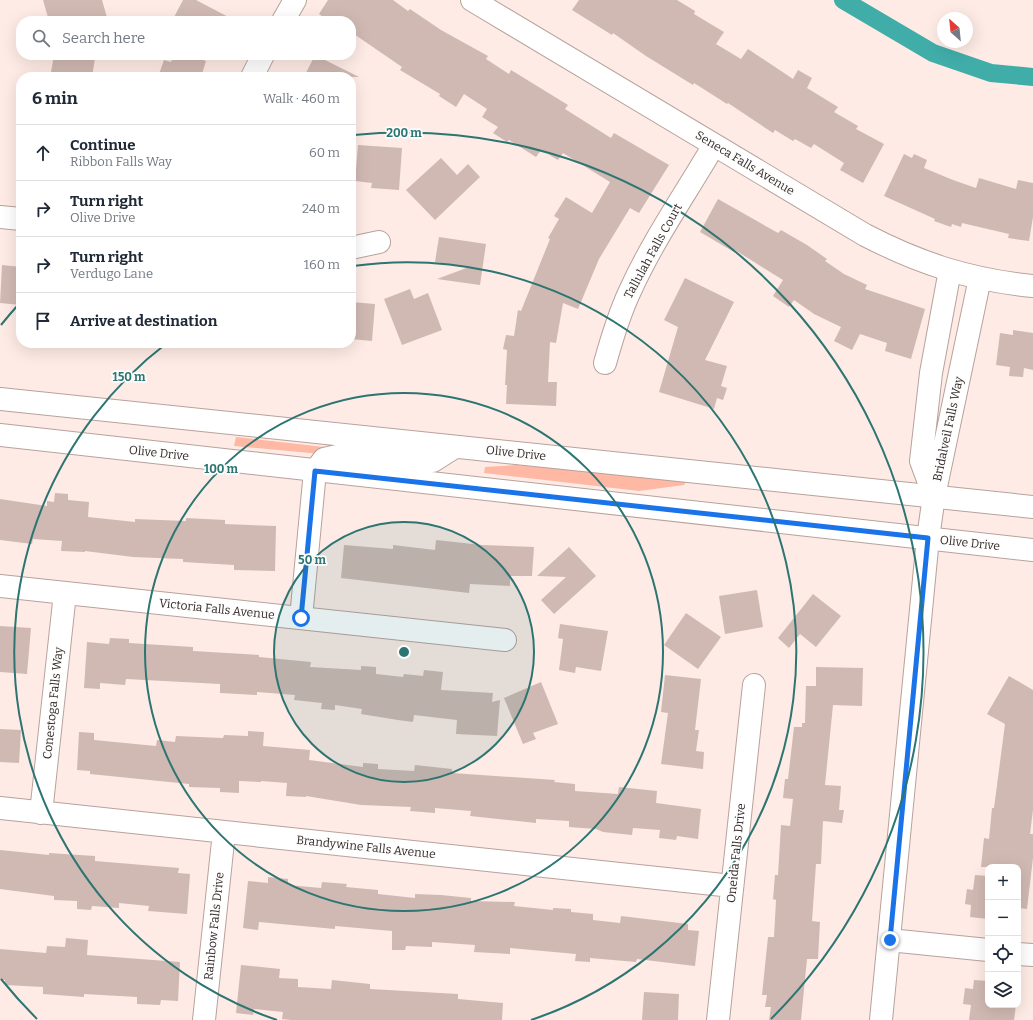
<!DOCTYPE html>
<meta charset="utf-8">
<style>
body{margin:0;font-family:Bitter,serif;background:#f6f6f7;color:#1f2937}
.controls{position:absolute;right:12px;bottom:12px;display:grid;overflow:hidden;border-radius:8px;box-shadow:0 4px 16px #0002}
.controls button{width:36px;height:36px;display:grid;place-items:center;padding:0;border:0;border-bottom:1px solid #e0e1e3;background:#fff;color:#1f2937;font:20px sans-serif}
.compass{position:absolute;left:937px;top:12px;width:36px;height:36px;border-radius:50%;background:#fff;box-shadow:0 4px 16px #0002;rotate:333deg}
.stop{position:absolute;width:12px;height:12px;margin:-9px;border:3px solid #1a73e8;border-radius:50%;background:#fff}
.stop.end{background:#1a73e8;border-color:#fff;box-shadow:0 1px 4px #0008}
.list{margin:0;padding:0;list-style:none}
h2{display:flex;justify-content:space-between;align-items:center;height:52px;margin:0;padding:0 16px;font-size:17px}
h2 small{font-size:13px;font-weight:400;color:#747a83}
.list li{display:grid;grid-template-columns:26px 1fr auto;gap:12px;align-items:center;box-sizing:border-box;height:56px;padding:0 16px;border-top:1px solid #e0e1e3}
.list b{display:block;font-size:15px;white-space:nowrap}
.list p{margin:0;font-size:13px;white-space:nowrap;color:#747a83}
.list em{font-size:13px;font-style:normal;color:#747a83}
.icon{flex:none;width:22px;height:22px;fill:none;stroke:currentColor;stroke-width:2;stroke-linecap:round;stroke-linejoin:round}
.map{position:relative;flex:none;width:1033px;height:1020px;overflow:hidden}
.search{position:absolute;background:#fff;box-shadow:0 4px 16px #0002;left:16px;top:16px;width:340px;height:44px;display:flex;align-items:center;gap:10px;box-sizing:border-box;padding:0 14px;border-radius:16px;color:#747a83;font-size:15px}
.panel{position:absolute;background:#fff;box-shadow:0 4px 16px #0002;left:16px;top:72px;width:340px;height:276px;border-radius:16px}
.map>svg:first-child{display:block}
</style>
<div class="map">
<svg width="1033" height="1020" viewBox="0 0 1033 1020">
<rect width="100%" height="100%" fill="#feebe5"/>
<path fill="#feb8a4" d="M 236,437 L 324,447 L 321,454 L 234,446 Z
M 516,465 L 687,480 L 684,485 L 639,491 L 484,473 L 485,467 Z"/>
<g fill="none" stroke-linecap="round" stroke-linejoin="round">
<path stroke="#41ada8" stroke-width="18" d="M 843,0 L 933,53 L 991,73 L 1033,77"/>
</g>
<path fill="#d0b9b2" d="M 43,0 L 102,0 L 108,21 L 49,21 Z
M 183,0 L 196,0 L 236,21 L 172,21 Z
M 328,0 L 393,0 L 408,11 L 410,9 L 441,30 L 488,56 L 486,59 L 509,74 L 511,70 L 568,105 L 565,109 L 611,138 L 614,133 L 669,165 L 639,213 L 630,208 L 599,259 L 578,309 L 563,303 L 556,343 L 550,342 L 548,382 L 557,382 L 556,406 L 506,404 L 507,385 L 505,385 L 507,350 L 503,349 L 506,335 L 514,336 L 518,310 L 521,311 L 550,239 L 548,238 L 559,219 L 554,216 L 566,197 L 592,213 L 610,182 L 563,153 L 558,160 L 541,150 L 536,157 L 509,140 L 507,142 L 493,133 L 498,127 L 482,117 L 487,109 L 464,94 L 456,107 L 439,96 L 440,94 L 400,70 L 402,67 L 351,32 L 351,21 L 329,21 L 319,14 Z
M 579,0 L 677,0 L 695,11 L 694,14 L 724,32 L 716,44 L 741,59 L 748,49 L 793,79 L 798,70 L 812,78 L 807,88 L 838,107 L 834,112 L 858,126 L 856,129 L 884,144 L 863,183 L 840,170 L 844,163 L 814,144 L 811,148 L 795,139 L 793,141 L 775,130 L 773,133 L 728,103 L 727,104 L 694,83 L 693,85 L 646,56 L 613,33 L 612,35 L 572,10 Z
M 54,55 L 73,55 L 95,58 L 92,77 L 60,77 L 61,73 L 51,72 Z
M 174,55 L 189,55 L 206,61 L 201,77 L 168,77 L 159,74 L 164,60 L 171,62 Z
M 315,55 L 359,77 L 304,77 Z
M 358,145 L 402,148 L 399,190 L 371,188 L 372,183 L 355,181 Z
M 904,154 L 912,158 L 914,154 L 927,160 L 924,168 L 953,180 L 976,188 L 979,178 L 1016,189 L 1018,180 L 1033,183 L 1033,217 L 1029,241 L 1008,238 L 1009,234 L 962,223 L 961,227 L 952,224 L 951,227 L 934,221 L 935,219 L 884,196 Z
M 441,158 L 457,175 L 468,164 L 480,177 L 435,220 L 406,190 Z
M 718,199 L 778,233 L 781,230 L 807,245 L 827,259 L 825,261 L 844,274 L 867,285 L 865,289 L 925,309 L 911,359 L 885,351 L 887,343 L 860,334 L 852,350 L 834,341 L 841,327 L 814,314 L 794,300 L 789,307 L 773,296 L 783,280 L 735,250 L 734,252 L 700,232 Z
M 439,237 L 486,244 L 480,285 L 437,279 L 469,267 L 435,262 Z
M 2,265 L 21,267 L 21,305 L 0,303 Z
M 685,278 L 734,302 L 705,360 L 727,366 L 721,386 L 727,388 L 723,400 L 717,398 L 714,409 L 659,392 L 678,327 L 664,320 Z
M 410,289 L 414,299 L 428,293 L 442,330 L 402,345 L 384,299 Z
M 351,302 L 375,304 L 372,341 L 351,339 Z
M 1013,330 L 1033,333 L 1033,370 L 1024,368 L 1023,377 L 1009,376 L 1010,367 L 996,365 L 1000,333 L 1013,335 Z
M 55,493 L 68,494 L 68,500 L 89,502 L 88,517 L 135,522 L 135,519 L 186,521 L 186,518 L 225,520 L 225,524 L 276,526 L 275,571 L 234,570 L 234,565 L 183,562 L 183,559 L 133,557 L 85,551 L 85,552 L 61,551 L 62,541 L 33,539 L 32,544 L 0,540 L 0,499 L 47,506 L 47,501 L 54,502 Z
M 436,540 L 482,545 L 534,547 L 532,576 L 510,576 L 510,586 L 470,584 L 469,593 L 341,578 L 344,545 L 393,549 L 393,545 L 435,550 Z
M 569,547 L 596,576 L 554,614 L 541,600 L 566,577 L 537,576 Z
M 757,590 L 763,627 L 725,634 L 719,596 Z
M 813,594 L 841,616 L 816,647 L 800,634 L 789,648 L 778,638 Z
M 686,613 L 721,637 L 698,669 L 664,645 Z
M 560,624 L 608,631 L 601,671 L 576,667 L 575,673 L 559,670 L 563,639 L 558,638 Z
M 0,626 L 31,628 L 27,674 L 0,672 Z
M 110,638 L 129,639 L 129,643 L 193,647 L 193,651 L 259,655 L 259,657 L 311,662 L 310,667 L 361,670 L 361,666 L 376,667 L 376,674 L 403,677 L 404,674 L 423,676 L 424,670 L 443,672 L 441,690 L 493,693 L 492,702 L 500,700 L 497,736 L 456,734 L 457,720 L 414,715 L 413,722 L 398,720 L 361,714 L 362,709 L 335,705 L 335,710 L 321,709 L 322,703 L 294,700 L 295,695 L 257,692 L 257,695 L 220,693 L 220,684 L 126,679 L 125,685 L 100,683 L 100,689 L 84,688 L 87,642 L 109,644 Z
M 816,667 L 863,668 L 862,706 L 833,705 L 825,785 L 841,786 L 839,810 L 844,810 L 842,823 L 823,821 L 821,864 L 816,864 L 812,921 L 820,922 L 818,959 L 807,959 L 801,1020 L 769,1020 L 771,1007 L 765,1007 L 767,995 L 762,995 L 768,937 L 774,937 L 776,900 L 773,899 L 775,875 L 778,875 L 781,825 L 790,826 L 793,799 L 783,798 L 785,779 L 788,779 L 794,727 L 802,727 L 802,723 L 805,723 L 806,686 L 816,686 Z
M 665,675 L 701,679 L 695,730 L 699,730 L 696,751 L 704,752 L 703,769 L 661,764 L 668,713 L 661,712 Z
M 1009,676 L 1033,690 L 1033,810 L 1030,834 L 1033,834 L 1033,858 L 1027,909 L 1018,908 L 1018,867 L 981,867 L 984,838 L 989,839 L 992,808 L 994,808 L 1005,724 L 987,714 Z
M 541,682 L 558,724 L 533,733 L 536,739 L 523,744 L 504,698 Z
M 0,729 L 21,730 L 19,763 L 0,762 Z
M 248,731 L 264,732 L 263,746 L 310,750 L 309,760 L 363,767 L 363,763 L 378,764 L 378,769 L 414,771 L 415,765 L 452,769 L 452,773 L 555,780 L 554,782 L 575,784 L 575,791 L 618,794 L 619,787 L 657,791 L 656,803 L 701,809 L 698,839 L 677,836 L 676,840 L 659,838 L 660,830 L 633,828 L 632,835 L 603,832 L 596,829 L 569,827 L 569,821 L 536,819 L 536,823 L 470,816 L 471,811 L 435,808 L 435,813 L 410,811 L 411,807 L 361,805 L 306,796 L 306,797 L 286,796 L 287,783 L 261,781 L 261,782 L 239,781 L 239,793 L 220,792 L 220,788 L 189,787 L 189,784 L 90,774 L 90,771 L 77,770 L 79,732 L 94,733 L 94,740 L 156,746 L 157,740 L 175,742 L 176,736 L 223,738 L 224,735 L 248,736 Z
M 0,850 L 49,855 L 49,853 L 95,856 L 95,861 L 179,868 L 178,873 L 190,874 L 187,914 L 148,911 L 149,906 L 119,903 L 119,908 L 92,906 L 91,910 L 77,909 L 77,901 L 54,900 L 54,896 L 0,889 Z
M 975,875 L 988,876 L 988,919 L 970,917 L 971,905 L 965,904 L 967,889 L 973,890 Z
M 268,877 L 288,879 L 288,885 L 321,888 L 322,882 L 347,884 L 346,887 L 378,890 L 378,894 L 415,898 L 415,894 L 441,895 L 471,898 L 471,901 L 515,902 L 514,906 L 553,910 L 553,908 L 571,909 L 571,912 L 593,914 L 593,920 L 620,923 L 621,916 L 688,924 L 688,930 L 699,931 L 695,966 L 637,959 L 636,962 L 590,958 L 590,962 L 575,961 L 576,954 L 510,948 L 510,954 L 474,952 L 475,945 L 432,942 L 432,947 L 406,946 L 405,950 L 392,950 L 392,931 L 335,926 L 335,929 L 259,922 L 258,930 L 243,928 L 248,881 L 268,883 Z
M 66,938 L 88,940 L 87,955 L 180,962 L 178,1001 L 161,1000 L 160,1005 L 137,1004 L 137,997 L 84,994 L 84,997 L 43,994 L 43,987 L 5,985 L 5,980 L 0,980 L 0,949 L 46,953 L 47,946 L 65,947 Z
M 241,965 L 280,969 L 279,978 L 298,979 L 298,987 L 331,989 L 332,980 L 370,984 L 370,989 L 458,994 L 458,999 L 503,1003 L 502,1020 L 291,1020 L 282,1019 L 283,1012 L 254,1009 L 253,1015 L 236,1013 Z
M 974,980 L 988,981 L 988,1005 L 1016,1005 L 1014,1020 L 969,1020 L 971,1005 L 963,1004 L 965,988 L 973,989 Z
M 644,992 L 679,994 L 678,1020 L 642,1020 Z"/>
<g fill="none" stroke-linecap="round" stroke-linejoin="round">
<defs>
<path id="minor" d="M 472,0 L 865,235 C 921,264 971,280 1033,286
M 283,21 L 295,0
M 252,77 L 263,55
M 0,217 L 21,219
M 351,248 L 379,242
M 605,363 C 612,338 619,314 630,291 C 653,240 686,193 714,145
M 934,496 L 921,461 L 931,373 L 950,270
M 0,586 L 505,640
M 301,618 L 315,471
M 0,808 L 732,886
M 41,813 L 65,593
M 889,940 L 988,950
M 1018,954 L 1033,955
M 204,1020 L 224,832
M 718,1020 L 754,685
M 881,1020 L 928,538 L 934,496 L 980,278"/>
<path id="major" d="M 0,399 L 1033,507
M 0,435 L 1033,550
M 315,471 L 324,459 L 337,456 L 359,455 L 433,461 L 455,447"/>
</defs>
<use href="#minor" stroke="#b8a29b" stroke-width="24"/>
<use href="#major" stroke="#b8a29b" stroke-width="24"/>
<use href="#minor" stroke="#fff" stroke-width="22"/>
<use href="#major" stroke="#fff" stroke-width="22"/>
</g>
<g fill="none" stroke-linecap="round" stroke-linejoin="round">
<path stroke="#1a73e8" stroke-width="5" d="M 301,618 L 315,471 L 928,538 L 890,940"/>
</g>
<circle cx="404" cy="652" r="130" fill="#2c7572" fill-opacity=".12"/>
<g fill="none" stroke="#2c7572" stroke-width="2">
<circle cx="404" cy="652" r="130"/>
<circle cx="404" cy="652" r="259"/>
<path d="M277 1020A389 389 0 0 1 167 343M353 266A389 389 0 0 1 531 1020"/>
<path d="M37 1019A519 519 0 0 1 1 979M1 325A519 519 0 0 1 18 305M354 135A519 519 0 0 1 771 1019"/>
</g>
<g text-anchor="middle" dominant-baseline="central" stroke-width="3.5" stroke-linejoin="round" paint-order="stroke">
<g font-size="12" fill="#342b28" stroke="#fdfdfd">
<text transform="translate(745 163) rotate(31)">Seneca Falls Avenue</text>
<text transform="translate(653 251) rotate(-61)">Tallulah Falls Court</text>
<text transform="translate(948 429) rotate(-78)">Bridalveil Falls Way</text>
<text transform="translate(159 453) rotate(6)">Olive Drive</text>
<text transform="translate(516 453) rotate(6)">Olive Drive</text>
<text transform="translate(970 543) rotate(6)">Olive Drive</text>
<text transform="translate(217 609) rotate(6)">Victoria Falls Avenue</text>
<text transform="translate(53 703) rotate(-84)">Conestoga Falls Way</text>
<text transform="translate(366 847) rotate(6)">Brandywine Falls Avenue</text>
<text transform="translate(736 853) rotate(-84)">Oneida Falls Drive</text>
<text transform="translate(214 926) rotate(-84)">Rainbow Falls Drive</text>
</g>
</g>
<circle cx="404" cy="652" r="6" fill="#2c7572" stroke="#fdfdfd" stroke-width="2"/>
<g font-size="12" text-anchor="middle" font-weight="bold" fill="#2c7572" stroke="#fdfdfd" stroke-width="3.5" stroke-linejoin="round" paint-order="stroke">
<text x="404" y="137">200 m</text>
<text x="129" y="381">150 m</text>
<text x="221" y="473">100 m</text>
<text x="312" y="564">50 m</text>
</g>
</svg>
<div class="controls">
<button>+</button>
<button>−</button>
<button><svg class="icon" aria-label="locate" viewBox="0 0 24 24"><circle cx="12" cy="12" r="6"/><path d="M12 2v4M12 18v4M2 12h4M18 12h4"/></svg></button>
<button><svg class="icon" aria-label="layers" viewBox="0 0 24 24"><path d="M12 4l9 5-9 5-9-5zM3 14l9 5 9-5"/></svg></button>
</div>
<svg class="compass" viewBox="-18 -18 36 36"><path d="M0-13l5 13h-10z" fill="#e53935"/><path d="M0 13l5-13h-10z" fill="#747a83"/></svg>
<div class="stop" style="left:301px;top:618px"></div>
<div class="stop end" style="left:890px;top:940px"></div>
<div class="search"><svg class="icon" aria-label="search" viewBox="0 0 24 24"><circle cx="10" cy="10" r="6"/><path d="M15 15l6 6"/></svg>Search here</div>
<section class="panel">
<h2>6 min<small>Walk · 460 m</small></h2>
<ul class="list">
<li><svg class="icon" aria-label="ahead" viewBox="0 0 24 24"><path d="M12 20V5M6 11l6-6 6 6"/></svg><div><b>Continue</b><p>Ribbon Falls Way</p></div><em>60 m</em></li>
<li><svg class="icon" aria-label="right" viewBox="0 0 24 24"><path d="M7 20v-9h11M14 6l5 5-5 5"/></svg><div><b>Turn right</b><p>Olive Drive</p></div><em>240 m</em></li>
<li><svg class="icon" aria-label="right" viewBox="0 0 24 24"><path d="M7 20v-9h11M14 6l5 5-5 5"/></svg><div><b>Turn right</b><p>Verdugo Lane</p></div><em>160 m</em></li>
<li><svg class="icon" aria-label="arrive" viewBox="0 0 24 24"><path d="M6 21V4h12l-3 4 3 4H6"/></svg><div><b>Arrive at destination</b></div></li>
</ul>
</section>
</div>
